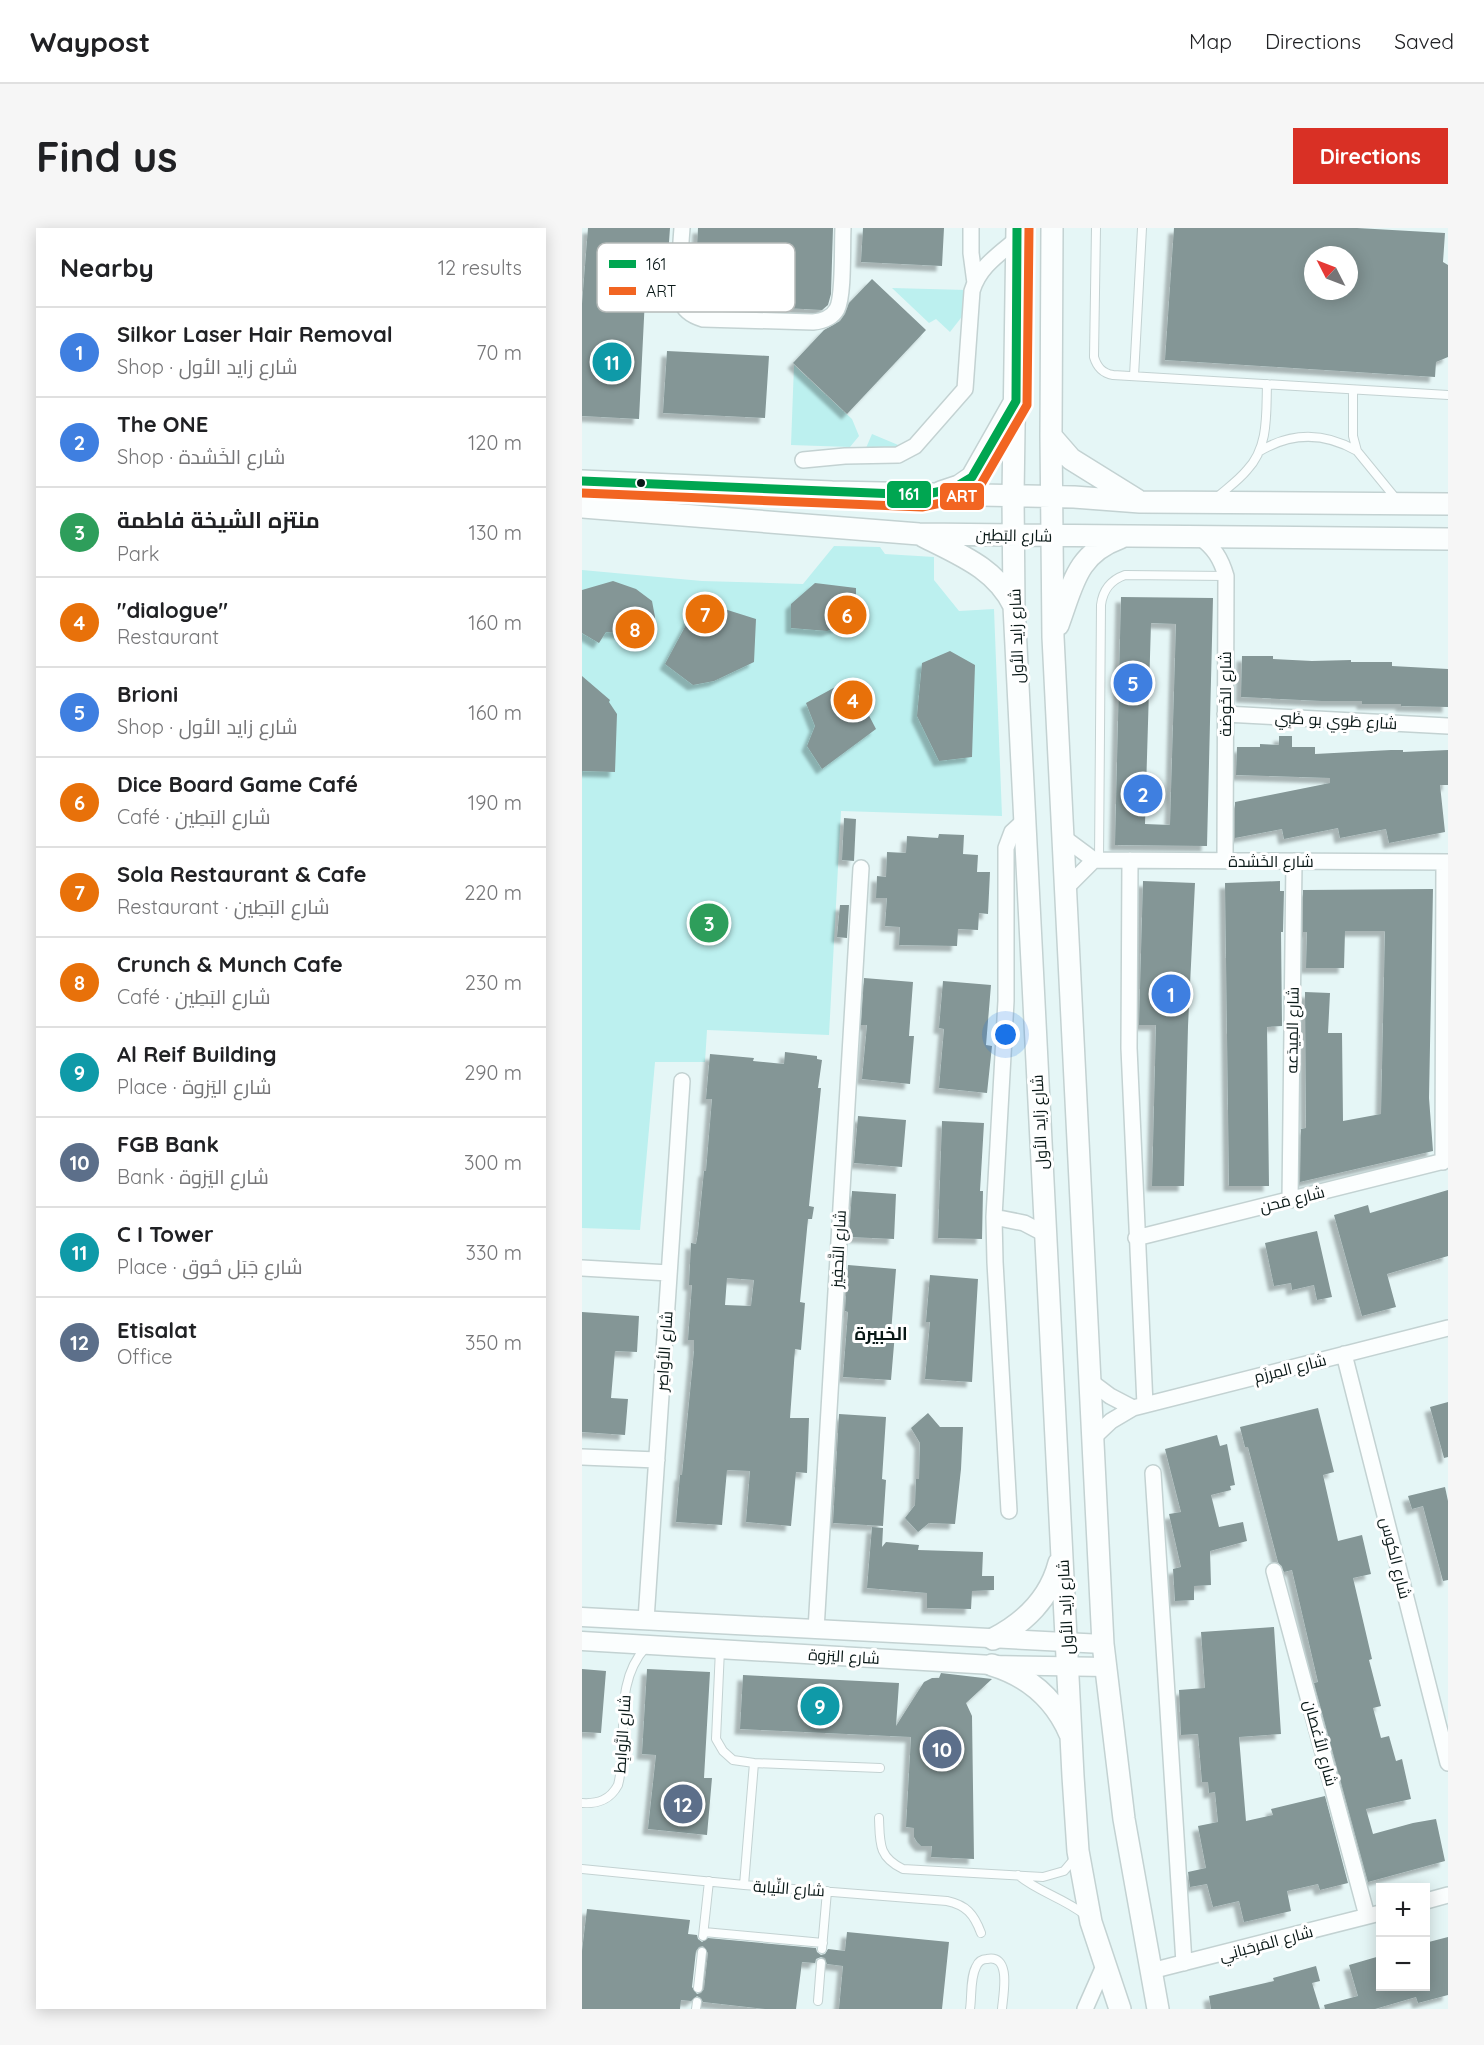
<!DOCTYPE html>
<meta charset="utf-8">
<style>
body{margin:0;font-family:Quicksand,Cairo,sans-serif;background:#f6f6f6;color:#202124}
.controls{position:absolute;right:18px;bottom:18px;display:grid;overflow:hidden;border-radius:0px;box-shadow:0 3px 15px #0003}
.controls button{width:54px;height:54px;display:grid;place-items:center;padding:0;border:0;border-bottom:2px solid #e0e0e0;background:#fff;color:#202124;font:30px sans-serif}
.compass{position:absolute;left:722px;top:18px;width:54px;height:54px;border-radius:50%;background:#fff;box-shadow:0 3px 15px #0003;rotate:312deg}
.you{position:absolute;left:424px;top:807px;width:21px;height:21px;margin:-15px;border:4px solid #fff;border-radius:50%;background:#1a73e8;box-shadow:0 0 0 9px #1a73e833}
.badge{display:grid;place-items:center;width:39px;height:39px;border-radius:50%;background:#d93025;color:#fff;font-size:20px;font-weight:700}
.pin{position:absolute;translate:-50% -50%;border:3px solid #fff;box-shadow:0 2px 6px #0006}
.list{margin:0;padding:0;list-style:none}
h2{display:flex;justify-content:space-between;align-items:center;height:78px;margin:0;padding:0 24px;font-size:26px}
h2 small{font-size:20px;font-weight:400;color:#757577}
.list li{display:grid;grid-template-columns:39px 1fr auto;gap:18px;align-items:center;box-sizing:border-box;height:90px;padding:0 24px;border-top:2px solid #e0e0e0}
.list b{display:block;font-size:22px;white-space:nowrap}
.list p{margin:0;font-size:20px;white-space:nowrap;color:#757577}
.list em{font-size:20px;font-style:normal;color:#757577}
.map{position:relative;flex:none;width:866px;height:1781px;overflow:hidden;border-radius:0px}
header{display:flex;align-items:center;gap:36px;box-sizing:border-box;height:84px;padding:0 30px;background:#fff;border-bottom:2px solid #e0e0e0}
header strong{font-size:28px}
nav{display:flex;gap:33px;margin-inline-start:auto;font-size:21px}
.intro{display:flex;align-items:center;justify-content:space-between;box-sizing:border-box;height:144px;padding:0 36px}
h1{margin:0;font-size:42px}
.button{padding:15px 27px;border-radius:0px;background:#d93025;color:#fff;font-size:21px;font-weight:700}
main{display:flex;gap:36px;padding:0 36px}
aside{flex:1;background:#fff;border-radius:0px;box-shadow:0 3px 15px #0003}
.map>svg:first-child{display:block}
</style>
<header>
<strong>Waypost</strong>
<nav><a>Map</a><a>Directions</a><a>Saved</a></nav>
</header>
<div class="intro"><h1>Find us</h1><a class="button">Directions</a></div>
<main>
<aside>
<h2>Nearby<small>12 results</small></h2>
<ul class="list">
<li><span class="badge" style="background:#3f7fe0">1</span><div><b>Silkor Laser Hair Removal</b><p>Shop · شارع زايد الأول</p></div><em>70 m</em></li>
<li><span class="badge" style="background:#3f7fe0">2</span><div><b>The ONE</b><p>Shop · شارع الخَشدة</p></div><em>120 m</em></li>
<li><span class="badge" style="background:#2e9e5b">3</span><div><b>منتزه الشيخة فاطمة</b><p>Park</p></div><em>130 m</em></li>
<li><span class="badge" style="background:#e8710a">4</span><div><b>&quot;dialogue&quot;</b><p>Restaurant</p></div><em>160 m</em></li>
<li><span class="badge" style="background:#3f7fe0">5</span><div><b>Brioni</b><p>Shop · شارع زايد الأول</p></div><em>160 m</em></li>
<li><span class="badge" style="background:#e8710a">6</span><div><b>Dice Board Game Café</b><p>Café · شارع البَطِين</p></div><em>190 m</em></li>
<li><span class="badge" style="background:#e8710a">7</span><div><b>Sola Restaurant &amp; Cafe</b><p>Restaurant · شارع البَطِين</p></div><em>220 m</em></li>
<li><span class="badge" style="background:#e8710a">8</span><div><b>Crunch &amp; Munch Cafe</b><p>Café · شارع البَطِين</p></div><em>230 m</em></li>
<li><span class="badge" style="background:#0f9aa8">9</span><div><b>Al Reif Building</b><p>Place · شارع اليَزوة</p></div><em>290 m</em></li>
<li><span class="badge" style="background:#5c6f8a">10</span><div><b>FGB Bank</b><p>Bank · شارع اليَزوة</p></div><em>300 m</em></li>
<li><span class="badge" style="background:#0f9aa8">11</span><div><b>C I Tower</b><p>Place · شارع جَبَل حُوق</p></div><em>330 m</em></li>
<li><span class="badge" style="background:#5c6f8a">12</span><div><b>Etisalat</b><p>Office</p></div><em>350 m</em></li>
</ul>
</aside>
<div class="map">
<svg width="866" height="1781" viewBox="0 0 866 1781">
<defs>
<filter id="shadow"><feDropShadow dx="-5.5" dy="5.5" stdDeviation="1.5" flood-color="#0004"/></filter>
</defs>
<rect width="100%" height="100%" fill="#e5f6f6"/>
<path fill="#bcf0ef" d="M 310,60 L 385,62 L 382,86 L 368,104 L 354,91 L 347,95 Z
M 212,137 L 270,191 L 277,208 L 268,219 L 209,217 Z
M 290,206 L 321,219 L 320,221 L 284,220 Z
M 252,318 L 298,319 L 303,326 L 352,329 L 352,352 L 377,383 L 412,381 L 420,588 L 259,583 L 247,807 L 125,802 L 123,834 L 73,834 L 58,1002 L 0,1000 L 0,342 L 120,353 L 221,356 Z"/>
<path fill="#849696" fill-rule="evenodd" filter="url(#shadow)" d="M 6,0 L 88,0 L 83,71 L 63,70 L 57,191 L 0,188 L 0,76 Z
M 116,0 L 251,0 L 249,66 L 246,77 L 240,82 L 112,75 Z
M 281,0 L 362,0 L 360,38 L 279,34 Z
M 592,0 L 775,0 L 863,5 L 861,34 L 866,37 L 866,129 L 854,134 L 853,149 L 583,132 ZM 731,27 L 767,27 L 767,63 L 731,63 Z
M 290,51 L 344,102 L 265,186 L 211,135 L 242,102 L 258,93 L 263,86 L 267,75 Z
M 85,123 L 187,128 L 183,190 L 81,185 Z
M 31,353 L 54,361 L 70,373 L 73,389 L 69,407 L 55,416 L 49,406 L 24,404 L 17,415 L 0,405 L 0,362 Z
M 233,355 L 274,360 L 274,392 L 245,403 L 209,400 L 209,376 Z
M 539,369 L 631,370 L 625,618 L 533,617 ZM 569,395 L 594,396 L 588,597 L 563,596 Z
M 117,373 L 174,391 L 172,434 L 132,453 L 111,457 L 83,436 Z
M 368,423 L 393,437 L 390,529 L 357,533 L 335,488 L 340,435 Z
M 660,428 L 691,428 L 691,431 L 730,433 L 769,432 L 769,434 L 810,434 L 810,438 L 866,441 L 866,479 L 819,478 L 819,476 L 780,476 L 780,473 L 740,473 L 659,469 Z
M 0,448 L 28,472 L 27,474 L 35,486 L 33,544 L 0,543 Z
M 268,451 L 294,501 L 240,541 L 225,518 L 233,498 L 224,475 Z
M 697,508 L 710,508 L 710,519 L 733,519 L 733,526 L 809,522 L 821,522 L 821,524 L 866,522 L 866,557 L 858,557 L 863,604 L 807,615 L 804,601 L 758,610 L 756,600 L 702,611 L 700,601 L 653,610 L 653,574 L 748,555 L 748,550 L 654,547 L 655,519 L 678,519 L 678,516 L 697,517 Z
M 262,590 L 274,591 L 272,633 L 260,632 Z
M 357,606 L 382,607 L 381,626 L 396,627 L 395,644 L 408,644 L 406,686 L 397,685 L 396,702 L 376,701 L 375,718 L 317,717 L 318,699 L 303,698 L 305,670 L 294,670 L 295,648 L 304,649 L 305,624 L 324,625 L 325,608 L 356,610 Z
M 561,653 L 613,655 L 606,798 L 602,958 L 570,958 L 574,797 L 557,797 Z
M 698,653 L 698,663 L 702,663 L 701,704 L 699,704 L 700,798 L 685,799 L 687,958 L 647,958 L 643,655 Z
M 851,661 L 847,870 L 851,923 L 718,954 L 719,901 L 724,900 L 723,764 L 748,765 L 746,805 L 760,805 L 761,893 L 799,886 L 803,703 L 763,703 L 762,740 L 724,740 L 725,704 L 721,704 L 721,662 Z
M 258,677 L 267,677 L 265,710 L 255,709 Z
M 282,750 L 331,754 L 327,808 L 332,808 L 328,856 L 280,851 L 285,797 L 279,797 Z
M 361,753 L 409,757 L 404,817 L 410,818 L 405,865 L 357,860 L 362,801 L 357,800 Z
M 203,824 L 235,828 L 235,831 L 240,832 L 236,860 L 239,860 L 227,978 L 232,979 L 230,991 L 226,991 L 218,1074 L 223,1075 L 219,1122 L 213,1121 L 208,1190 L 227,1190 L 225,1245 L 214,1244 L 209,1298 L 164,1294 L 168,1243 L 145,1242 L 140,1297 L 94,1294 L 98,1247 L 100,1247 L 112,1123 L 112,1112 L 106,1112 L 110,1057 L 107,1057 L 109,1015 L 114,1016 L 116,1004 L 122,943 L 124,943 L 130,871 L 124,871 L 128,826 L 172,830 L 171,833 L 202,836 ZM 145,1050 L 172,1052 L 169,1078 L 143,1077 Z
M 276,888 L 324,892 L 320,939 L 272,935 Z
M 360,893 L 402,895 L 398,963 L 401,963 L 400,1011 L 356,1010 Z
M 866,962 L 866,1028 L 805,1046 L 814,1079 L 780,1088 L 752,987 L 786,977 L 788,985 Z
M 270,963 L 314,966 L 312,1011 L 267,1009 Z
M 735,1003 L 750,1069 L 735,1072 L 732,1057 L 710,1062 L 709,1055 L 692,1058 L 683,1015 Z
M 266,1037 L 314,1041 L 309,1105 L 313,1105 L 309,1152 L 261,1149 L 266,1084 L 263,1083 Z
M 348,1047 L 396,1051 L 390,1154 L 343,1151 L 348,1094 L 344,1094 Z
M 0,1084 L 57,1088 L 55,1124 L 33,1123 L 29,1170 L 46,1171 L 43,1207 L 0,1204 Z
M 866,1174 L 866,1229 L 862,1230 L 848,1179 Z
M 736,1180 L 752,1244 L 741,1247 L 756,1313 L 780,1307 L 789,1346 L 771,1350 L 790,1431 L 787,1432 L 799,1478 L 791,1480 L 799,1510 L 807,1508 L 814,1533 L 820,1531 L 829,1571 L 784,1581 L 791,1606 L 831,1595 L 854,1591 L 863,1633 L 786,1654 L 732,1455 L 736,1454 L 710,1342 L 702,1344 L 696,1334 L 666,1219 L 663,1219 L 658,1199 Z
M 346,1185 L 358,1199 L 381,1199 L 379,1241 L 373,1296 L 347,1295 L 336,1304 L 323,1290 L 333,1277 L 334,1251 L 337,1251 L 338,1215 L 329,1200 Z
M 257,1186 L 304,1189 L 300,1251 L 304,1252 L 301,1298 L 251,1295 Z
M 635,1207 L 638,1218 L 645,1216 L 653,1257 L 648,1258 L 649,1262 L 629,1267 L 637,1299 L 661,1294 L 665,1313 L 628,1323 L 629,1357 L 612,1358 L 612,1372 L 593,1373 L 591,1341 L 599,1339 L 587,1286 L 599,1284 L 583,1221 Z
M 863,1259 L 866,1273 L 866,1352 L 861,1353 L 841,1278 L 830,1281 L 826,1268 Z
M 290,1299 L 301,1300 L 300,1319 L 304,1314 L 337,1317 L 336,1322 L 401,1324 L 400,1348 L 412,1348 L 412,1362 L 390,1363 L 389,1381 L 345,1380 L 345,1365 L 285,1360 Z
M 692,1399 L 699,1506 L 657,1509 L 664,1593 L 691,1587 L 689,1581 L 743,1568 L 766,1655 L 738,1662 L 736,1656 L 705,1663 L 709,1683 L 662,1694 L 657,1673 L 631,1679 L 625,1656 L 608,1659 L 606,1644 L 624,1640 L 616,1598 L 636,1594 L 633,1564 L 627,1565 L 626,1554 L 620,1554 L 616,1506 L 599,1507 L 597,1462 L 623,1460 L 619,1404 Z
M 0,1441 L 24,1443 L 19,1505 L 0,1504 Z
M 65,1441 L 128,1444 L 122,1550 L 130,1550 L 125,1607 L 66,1601 L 74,1527 L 60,1526 Z
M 359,1445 L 410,1451 L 384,1475 L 390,1488 L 392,1631 L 349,1629 L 350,1618 L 339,1618 L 335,1614 L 332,1609 L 332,1600 L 324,1599 L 329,1509 L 158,1501 L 161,1447 L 317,1455 L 314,1498 L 342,1454 L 350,1450 L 357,1450 Z
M 5,1681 L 108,1692 L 106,1706 L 115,1707 L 116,1711 L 120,1714 L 126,1710 L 234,1720 L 235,1724 L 239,1727 L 243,1726 L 246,1721 L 263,1723 L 265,1704 L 367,1714 L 360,1781 L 257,1781 L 261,1738 L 245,1736 L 243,1730 L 239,1729 L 234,1731 L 233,1735 L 220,1734 L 214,1781 L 183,1781 L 121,1774 L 119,1770 L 115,1768 L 109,1773 L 99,1772 L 98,1781 L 0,1781 L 0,1723 ZM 121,1718 L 126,1725 L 122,1761 L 119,1765 L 115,1766 L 110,1759 L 114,1723 L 117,1719 Z
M 866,1709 L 866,1767 L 836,1775 L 834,1769 L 793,1781 L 743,1781 L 742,1777 L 776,1768 L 767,1737 L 798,1728 L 798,1758 L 843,1758 L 843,1715 Z
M 734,1738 L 738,1753 L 730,1755 L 738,1781 L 629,1781 L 627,1768 L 692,1753 L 691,1750 Z"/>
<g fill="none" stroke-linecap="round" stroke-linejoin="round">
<defs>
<path id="service" d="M 514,0 L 512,129 C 515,139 520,145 531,147 L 866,167
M 552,148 L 560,0
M 771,162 L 771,208 L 775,223 L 815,272
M 678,223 C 710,204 742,204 775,223
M 633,271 C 644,261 656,253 665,242 C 687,219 684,186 685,156
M 517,632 L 519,377 C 521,361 529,352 543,347 L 644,348
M 138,1421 L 134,1511 L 141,1523 L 151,1532 L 172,1535 L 298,1540
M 0,1575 C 16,1576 28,1572 36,1557 C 48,1511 29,1457 64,1419
M 297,1590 C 298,1615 296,1629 321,1641 L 461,1649 L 482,1643 L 493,1630
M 0,1641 L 162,1657 L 365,1673 C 384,1677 392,1686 399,1705
M 436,1647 C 456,1664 482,1670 503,1687
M 162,1657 L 172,1535
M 122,1704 L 241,1715
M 121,1708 L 127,1653
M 240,1721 L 245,1663
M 116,1760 L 120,1724
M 236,1773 L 239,1735
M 114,1781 L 115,1774
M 388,1781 C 390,1768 388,1750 394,1739 C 396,1734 400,1731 405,1731 C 430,1726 421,1767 420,1781"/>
<path id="minor" d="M 100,0 C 99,13 98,25 98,38 C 96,61 92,83 121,91 L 231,94 C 242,93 250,90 255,81 C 262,68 260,17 261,0
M 389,0 L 389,25 L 393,55
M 221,232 L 263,228 L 316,227 L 333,218 L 383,161 L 390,63 C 397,39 416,27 435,11
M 617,309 C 632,319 639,331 644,348 L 643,632
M 643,486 L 866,498
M 481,609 L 512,632 L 866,634
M 548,632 L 547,820 L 563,1177
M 484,660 L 512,632
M 861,934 L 862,634
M 708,972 L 712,633
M 412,989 L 442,995 L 463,1006
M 554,1010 L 866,932
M 0,1040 L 87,1045
M 762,1126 L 866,1535
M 508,1153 L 528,1168 L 551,1180
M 511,1210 L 529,1193 L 551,1180 L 866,1100
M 0,1229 L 75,1232
M 571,1245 L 602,1735
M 427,1283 L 413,1034 L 412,989 L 424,773 L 424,620 L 430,604 L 442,593
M 692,1343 L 785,1688
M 64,1392 L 100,853
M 234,1402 L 279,640
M 844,1673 L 866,1667
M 569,1743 L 798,1685
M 503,1781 L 522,1738"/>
<path id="tertiary" d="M 0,1389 L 521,1416
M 0,1413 L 410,1437 L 524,1439"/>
<path id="secondary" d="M 435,0 L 431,268 L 432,378 L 491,1548 L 496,1623 L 509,1694 L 538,1781
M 470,0 L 469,208 L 471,409 L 521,1416 L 542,1591 L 576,1781
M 469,208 L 489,231 L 555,272
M 0,253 L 250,264 L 492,269 L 558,274 L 866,276
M 359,264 L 377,258 L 390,249 L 433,173
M 0,279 L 337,306 L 866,311
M 341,308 C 376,326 414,340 432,378
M 476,397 C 491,357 494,326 538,310
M 411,1411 C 442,1395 468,1370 477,1335
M 410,1437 C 446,1448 473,1471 488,1506"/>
</defs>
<use href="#service" stroke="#c3d2d2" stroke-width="10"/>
<use href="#minor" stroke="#c3d2d2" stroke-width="18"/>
<use href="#tertiary" stroke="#c3d2d2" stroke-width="21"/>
<use href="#secondary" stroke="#c3d2d2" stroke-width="24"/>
<use href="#service" stroke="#fbfefe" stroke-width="8"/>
<use href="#minor" stroke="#fbfefe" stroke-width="15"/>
<use href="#tertiary" stroke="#fbfefe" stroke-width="18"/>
<use href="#secondary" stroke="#fbfefe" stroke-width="21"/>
<defs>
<path id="bus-1" d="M 0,253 L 340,267 L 370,261 L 390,249 L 434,173 L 435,0"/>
<path id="bus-2" d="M 0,265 L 340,279 L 374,272 L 398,258 L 445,177 L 447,0"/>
</defs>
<use href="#bus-1" stroke="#fff" stroke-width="14"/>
<use href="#bus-2" stroke="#fff" stroke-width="14"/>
<use href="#bus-1" stroke="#00a651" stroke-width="9"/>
<use href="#bus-2" stroke="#f26522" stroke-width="9"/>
</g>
<circle fill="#091817" stroke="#fff" stroke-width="2" cx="59" cy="255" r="5"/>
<g text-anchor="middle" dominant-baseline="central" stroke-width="6" stroke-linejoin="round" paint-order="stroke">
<g font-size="16" fill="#091817" stroke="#fff">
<text transform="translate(432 307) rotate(1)">شارع البَطِين</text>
<text transform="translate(434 408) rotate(-92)">شارع زايد الأول</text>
<text transform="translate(643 466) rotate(-90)">شارع الخَوضة</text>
<text transform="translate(754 492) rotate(3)">شارع طَوِي بو ظَبِي</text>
<text x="689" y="633">شارع الخَشدة</text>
<text transform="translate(710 802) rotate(-89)">شارع المِيدَعه</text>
<text transform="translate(457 894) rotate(-93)">شارع زايد الأول</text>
<text transform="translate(710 971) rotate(-14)">شارع مَحن</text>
<text transform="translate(256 1021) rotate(-87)">شارع التَّحفِيز</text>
<text transform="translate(82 1123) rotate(-86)">شارع الأواصِر</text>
<text transform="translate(708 1140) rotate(-14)">شارع المِرزَم</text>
<text transform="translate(814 1330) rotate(76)">شارع الكوس</text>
<text transform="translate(483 1379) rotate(-93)">شارع زايد الأول</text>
<text transform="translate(262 1428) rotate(3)">شارع اليَزوة</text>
<text transform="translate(40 1506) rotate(-86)">شارع الرَّوابِط</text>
<text transform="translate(739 1515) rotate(75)">شارع الأغصان</text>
<text transform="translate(207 1660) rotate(4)">شارع النِّيابة</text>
<text transform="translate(684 1715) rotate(-15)">شارع المَرحَبانِي</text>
</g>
<g font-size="18" font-weight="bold" fill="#091817" stroke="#fff">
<text x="299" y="1105">الخبيرة</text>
</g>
</g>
<rect x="15" y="15" width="198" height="69" rx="9" fill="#fff" stroke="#b5bab9" stroke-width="1.5"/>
<rect x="27" y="32" width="27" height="8" fill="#00a651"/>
<rect x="27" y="59" width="27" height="8" fill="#f26522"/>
<g font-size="16" fill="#091817">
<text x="64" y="42">161</text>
<text x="64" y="69">ART</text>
</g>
<g stroke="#fff" stroke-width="2">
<rect x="304" y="252" width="46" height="29" rx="6" fill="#00a651"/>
<rect x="357" y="254" width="46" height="29" rx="6" fill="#f26522"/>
</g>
<g font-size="16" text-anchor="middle" font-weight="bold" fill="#fff">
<text x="327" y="272">161</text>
<text x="380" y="274">ART</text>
</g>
</svg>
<div class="controls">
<button>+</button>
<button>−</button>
</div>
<svg class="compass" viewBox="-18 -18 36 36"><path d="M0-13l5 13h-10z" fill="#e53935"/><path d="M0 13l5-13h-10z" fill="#757577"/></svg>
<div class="you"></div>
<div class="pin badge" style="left:589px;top:766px;background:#3f7fe0">1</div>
<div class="pin badge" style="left:561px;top:566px;background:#3f7fe0">2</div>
<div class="pin badge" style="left:127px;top:695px;background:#2e9e5b">3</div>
<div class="pin badge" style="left:271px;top:472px;background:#e8710a">4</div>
<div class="pin badge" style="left:551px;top:455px;background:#3f7fe0">5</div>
<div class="pin badge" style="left:265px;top:387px;background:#e8710a">6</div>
<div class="pin badge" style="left:123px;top:386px;background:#e8710a">7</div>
<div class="pin badge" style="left:53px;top:401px;background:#e8710a">8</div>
<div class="pin badge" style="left:238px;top:1478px;background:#0f9aa8">9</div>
<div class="pin badge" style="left:360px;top:1521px;background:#5c6f8a">10</div>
<div class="pin badge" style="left:30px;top:134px;background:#0f9aa8">11</div>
<div class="pin badge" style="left:101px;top:1576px;background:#5c6f8a">12</div>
</div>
</main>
